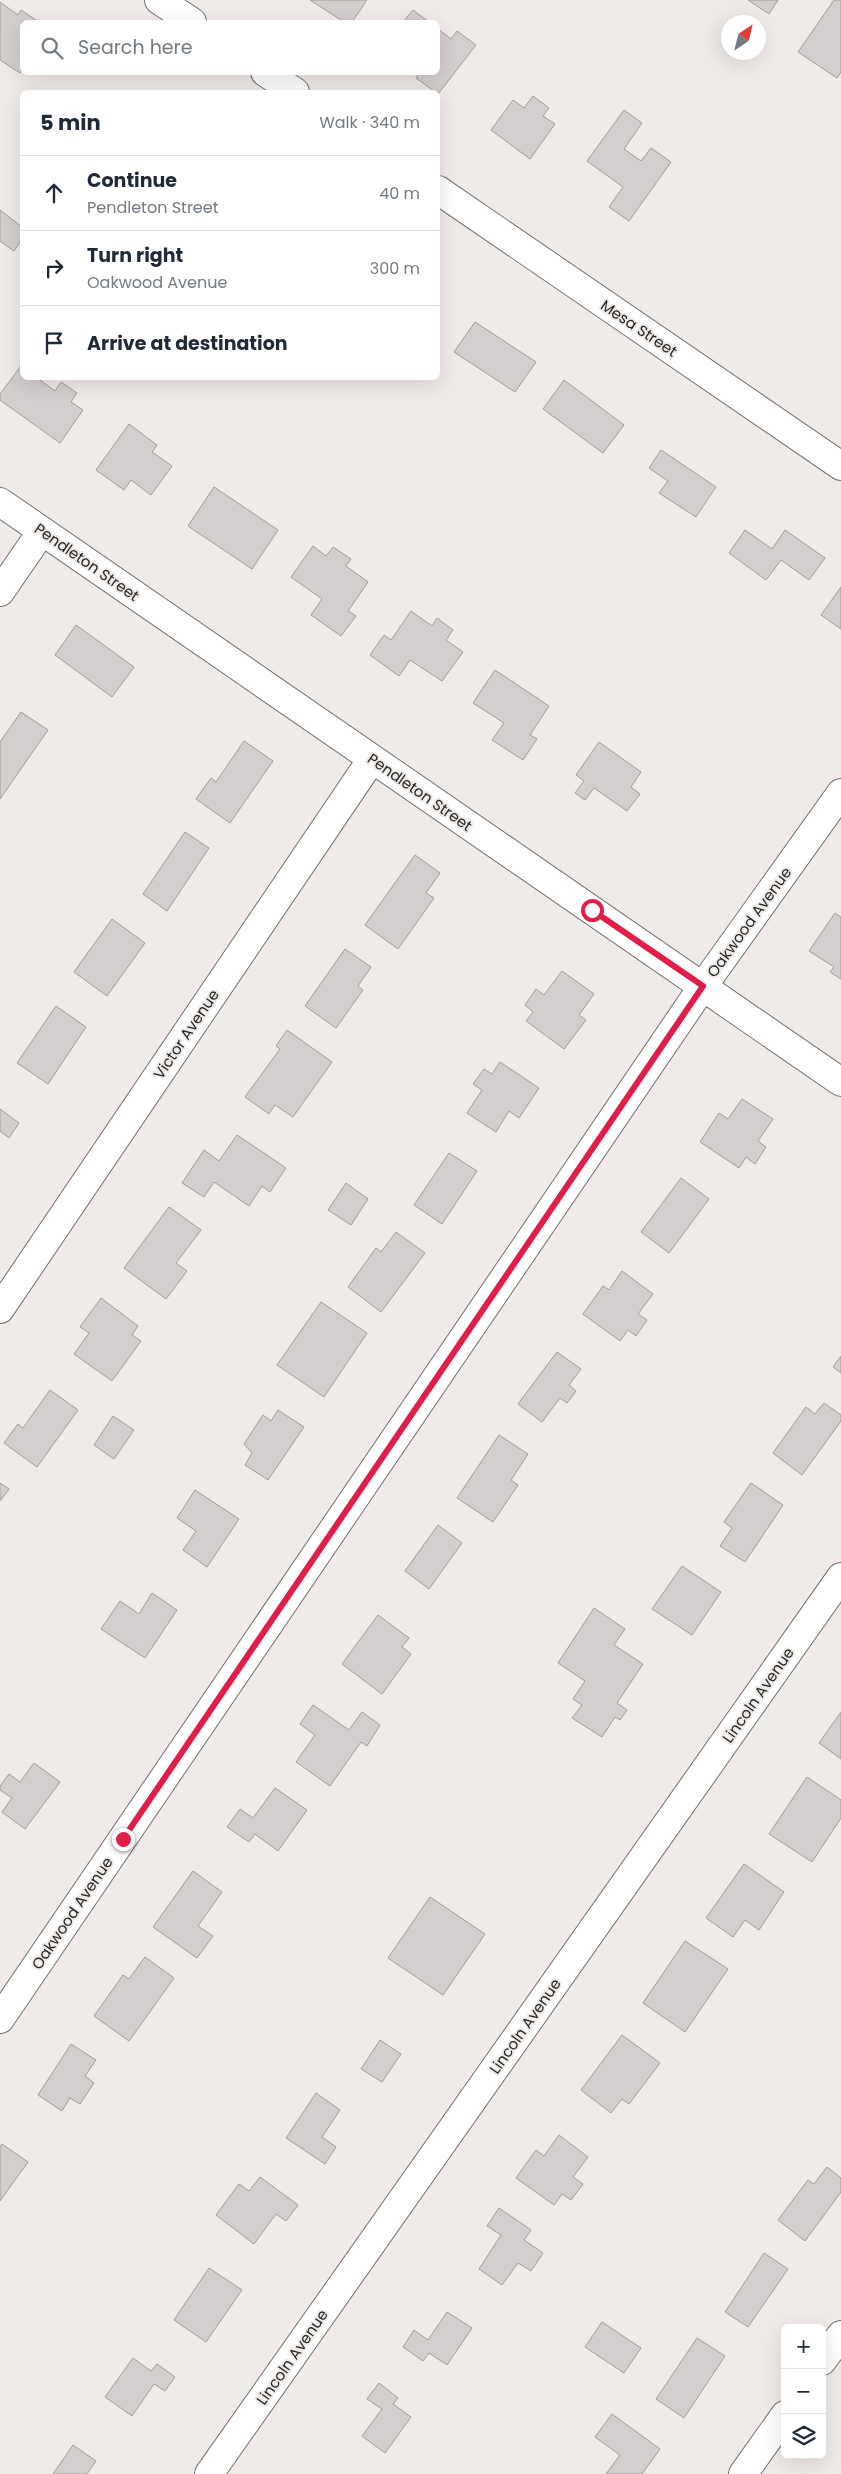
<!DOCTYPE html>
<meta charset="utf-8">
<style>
body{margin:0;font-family:Poppins,sans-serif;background:#f2f2f3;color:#1f2937}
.controls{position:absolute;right:15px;bottom:15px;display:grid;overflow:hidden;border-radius:8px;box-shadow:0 5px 20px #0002}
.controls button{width:45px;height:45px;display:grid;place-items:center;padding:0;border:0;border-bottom:1px solid #e0e1e3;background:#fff;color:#1f2937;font:25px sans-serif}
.compass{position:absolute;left:721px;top:15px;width:45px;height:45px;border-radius:50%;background:#fff;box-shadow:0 5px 20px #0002;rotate:35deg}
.stop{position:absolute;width:15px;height:15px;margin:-11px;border:4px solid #e11d48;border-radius:50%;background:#fff}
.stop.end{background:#e11d48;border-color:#fff;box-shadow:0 1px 5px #0008}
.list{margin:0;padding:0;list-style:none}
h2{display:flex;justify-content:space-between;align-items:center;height:65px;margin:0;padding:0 20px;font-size:21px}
h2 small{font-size:16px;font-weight:400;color:#747a83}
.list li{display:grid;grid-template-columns:32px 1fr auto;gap:15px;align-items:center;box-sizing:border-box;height:75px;padding:0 20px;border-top:1px solid #e0e1e3}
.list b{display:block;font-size:19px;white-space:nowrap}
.list p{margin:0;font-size:16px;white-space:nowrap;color:#747a83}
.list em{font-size:16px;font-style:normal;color:#747a83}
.icon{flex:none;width:28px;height:28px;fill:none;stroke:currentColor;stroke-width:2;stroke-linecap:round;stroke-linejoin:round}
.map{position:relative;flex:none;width:841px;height:2474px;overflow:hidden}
.search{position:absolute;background:#fff;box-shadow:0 5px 20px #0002;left:20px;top:20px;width:420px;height:55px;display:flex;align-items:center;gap:12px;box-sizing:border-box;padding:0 18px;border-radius:8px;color:#747a83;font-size:19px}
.panel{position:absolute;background:#fff;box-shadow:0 5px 20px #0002;left:20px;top:90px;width:420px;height:290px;border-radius:8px}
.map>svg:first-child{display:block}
</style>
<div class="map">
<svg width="841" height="2474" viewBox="0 0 841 2474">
<rect width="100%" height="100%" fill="#f0ebe8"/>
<path fill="#d4cfce" stroke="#a19b9a" d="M 310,0 L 367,0 L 352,22 L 344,22 Z
M 748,0 L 778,0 L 769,14 Z
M 834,0 L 841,0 L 841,72 L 837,78 L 798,52 Z
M 0,2 L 18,15 L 21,10 L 39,22 L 22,22 L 22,70 L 20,73 L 0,60 Z
M 413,10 L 429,22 L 403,22 Z
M 438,29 L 451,39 L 457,31 L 476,45 L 438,94 L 416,78 L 420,72 L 438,72 Z
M 533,96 L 549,108 L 543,116 L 555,124 L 530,159 L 491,130 L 513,100 L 524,108 Z
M 624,110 L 642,123 L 624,149 L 641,161 L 651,148 L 671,162 L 629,221 L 609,207 L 623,187 L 587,161 Z
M 0,210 L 22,227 L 22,239 L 14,251 L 0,241 Z
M 475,322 L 536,362 L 515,392 L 454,352 Z
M 21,366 L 22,378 L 37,378 L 55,391 L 61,382 L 77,393 L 71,402 L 83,410 L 60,443 L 0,400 L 0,394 Z
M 564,380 L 624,425 L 603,453 L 543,409 Z
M 129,424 L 157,445 L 152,452 L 172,466 L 151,495 L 131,480 L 124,490 L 96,470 Z
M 661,450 L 716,487 L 696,517 L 659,493 L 668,481 L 649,468 Z
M 214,487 L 278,530 L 252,569 L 188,526 Z
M 745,530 L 772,549 L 785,530 L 825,558 L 809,580 L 781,560 L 766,580 L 729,553 Z
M 313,546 L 326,556 L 333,547 L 351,559 L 346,566 L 368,582 L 348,611 L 356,616 L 341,636 L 311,615 L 322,599 L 291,577 Z
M 841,587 L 841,629 L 821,615 Z
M 411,611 L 432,626 L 437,618 L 453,630 L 446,640 L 463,652 L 442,681 L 410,660 L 399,676 L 370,655 L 384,635 L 391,640 Z
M 76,625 L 134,667 L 112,697 L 55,655 Z
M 495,670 L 549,706 L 530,735 L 537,739 L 523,760 L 492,740 L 504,723 L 473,703 Z
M 21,712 L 48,730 L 0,799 L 0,742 Z
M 244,741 L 273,761 L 230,823 L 196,799 L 211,778 L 216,782 Z
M 599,742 L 641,772 L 631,787 L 640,794 L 627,811 L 594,788 L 585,800 L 575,793 L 584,781 L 576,775 Z
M 185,832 L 209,848 L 167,911 L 143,894 Z
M 415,855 L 440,873 L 426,893 L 434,898 L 398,949 L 365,925 Z
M 835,913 L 841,917 L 841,979 L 830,972 L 834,967 L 809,951 Z
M 112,919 L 145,943 L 107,996 L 74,972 Z
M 345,949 L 371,967 L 358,986 L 363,990 L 336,1028 L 305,1006 Z
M 562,971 L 594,994 L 579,1015 L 586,1020 L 564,1049 L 526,1021 L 533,1012 L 525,1005 L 536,989 L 544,995 Z
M 56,1006 L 86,1027 L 48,1084 L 17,1063 Z
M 287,1030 L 332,1062 L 293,1117 L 275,1105 L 269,1114 L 245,1097 L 280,1049 L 276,1046 Z
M 500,1062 L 539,1088 L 519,1118 L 509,1111 L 496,1132 L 467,1113 L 482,1090 L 473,1084 L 484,1069 L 492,1074 Z
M 742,1099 L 773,1119 L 758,1141 L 766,1147 L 755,1164 L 746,1157 L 739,1168 L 700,1142 L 719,1113 L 728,1119 Z
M 0,1109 L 19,1123 L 9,1138 L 0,1131 Z
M 237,1135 L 286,1168 L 270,1192 L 262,1186 L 249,1206 L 214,1182 L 204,1197 L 182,1183 L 204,1150 L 219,1161 Z
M 449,1153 L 477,1171 L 442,1224 L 414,1205 Z
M 681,1178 L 709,1199 L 669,1253 L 641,1232 Z
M 346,1183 L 368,1199 L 351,1225 L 328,1210 Z
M 169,1207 L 201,1230 L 176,1263 L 187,1271 L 166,1299 L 124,1268 Z
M 396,1232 L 425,1253 L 381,1312 L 348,1287 L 376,1248 L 381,1252 Z
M 622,1271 L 653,1294 L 638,1314 L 647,1320 L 636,1336 L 628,1330 L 620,1341 L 583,1314 L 603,1286 L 609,1290 Z
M 101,1298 L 138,1326 L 132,1335 L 141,1341 L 112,1381 L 74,1354 L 89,1333 L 80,1327 Z
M 321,1302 L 367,1333 L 324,1397 L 277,1365 Z
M 557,1352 L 581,1369 L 569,1385 L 576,1391 L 567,1403 L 560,1398 L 542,1422 L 518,1404 Z
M 841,1356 L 841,1373 L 833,1367 Z
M 50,1390 L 78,1410 L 37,1467 L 4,1443 L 18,1424 L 23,1428 Z
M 824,1403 L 841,1415 L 841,1421 L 802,1475 L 773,1453 L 806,1407 L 815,1414 Z
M 278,1410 L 304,1427 L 268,1480 L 245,1465 L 252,1453 L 244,1444 L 263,1415 L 271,1421 Z
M 113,1416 L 134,1430 L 114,1459 L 94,1445 Z
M 499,1435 L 528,1454 L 511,1480 L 518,1485 L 493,1522 L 457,1498 Z
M 0,1483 L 9,1489 L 0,1501 Z
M 751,1483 L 783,1505 L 745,1562 L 720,1546 L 732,1528 L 724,1522 Z
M 195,1490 L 239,1519 L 207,1567 L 183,1550 L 196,1531 L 177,1518 Z
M 438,1525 L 462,1543 L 429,1589 L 405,1571 Z
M 682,1566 L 721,1592 L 692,1635 L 652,1609 Z
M 152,1593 L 177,1610 L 145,1658 L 101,1629 L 120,1601 L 139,1614 Z
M 594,1608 L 625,1629 L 614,1645 L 643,1664 L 617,1703 L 627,1710 L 620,1720 L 615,1717 L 602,1737 L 572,1718 L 582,1705 L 573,1699 L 585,1681 L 558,1663 Z
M 378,1615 L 409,1638 L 402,1647 L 411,1654 L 382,1694 L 342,1664 Z
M 313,1705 L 349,1730 L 362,1712 L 380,1725 L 367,1746 L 361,1742 L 330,1786 L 296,1762 L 315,1735 L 300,1724 Z
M 841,1712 L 841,1759 L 819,1743 Z
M 34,1763 L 60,1782 L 25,1829 L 2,1812 L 12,1798 L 0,1790 L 0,1786 L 9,1774 L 20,1782 Z
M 807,1777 L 841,1800 L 841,1818 L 812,1862 L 769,1834 Z
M 275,1788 L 307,1810 L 278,1851 L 255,1834 L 249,1842 L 227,1827 L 240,1809 L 253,1818 Z
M 744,1864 L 784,1892 L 759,1930 L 745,1920 L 733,1937 L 706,1918 Z
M 193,1871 L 222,1892 L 198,1926 L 213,1936 L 197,1958 L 153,1927 Z
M 430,1897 L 485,1934 L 443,1995 L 388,1958 Z
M 685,1941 L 728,1969 L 685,2032 L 643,2003 Z
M 145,1957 L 174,1978 L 129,2041 L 94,2016 L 123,1975 L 129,1979 Z
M 622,2035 L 660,2063 L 629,2104 L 622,2099 L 611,2113 L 581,2090 Z
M 380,2040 L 401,2054 L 382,2082 L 361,2069 Z
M 71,2044 L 96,2060 L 85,2076 L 94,2083 L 80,2104 L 70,2098 L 62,2111 L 38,2095 Z
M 316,2093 L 340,2110 L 322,2137 L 336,2147 L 325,2164 L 286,2138 Z
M 559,2135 L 588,2157 L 573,2177 L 583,2184 L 571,2200 L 562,2194 L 554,2205 L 516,2178 L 536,2150 L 544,2156 Z
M 2,2144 L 28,2162 L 0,2201 L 0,2147 Z
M 827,2167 L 841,2178 L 841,2192 L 805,2241 L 778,2220 L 808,2180 L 814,2184 Z
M 260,2177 L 298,2205 L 286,2221 L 276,2214 L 254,2244 L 216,2215 L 239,2184 L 249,2191 Z
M 499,2208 L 531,2230 L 524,2240 L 543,2253 L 531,2271 L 518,2263 L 502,2285 L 479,2269 L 501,2235 L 487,2226 Z
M 764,2253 L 788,2269 L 748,2327 L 725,2312 Z
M 209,2268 L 242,2290 L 206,2342 L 174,2320 Z
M 447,2312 L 472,2328 L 447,2365 L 429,2353 L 423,2361 L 403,2347 L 414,2330 L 428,2340 Z
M 602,2322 L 641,2348 L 624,2373 L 585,2347 Z
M 697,2338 L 725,2356 L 684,2418 L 656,2399 Z
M 133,2358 L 151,2371 L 157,2364 L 175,2377 L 165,2391 L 154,2384 L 132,2416 L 105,2397 Z
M 379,2383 L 398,2398 L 393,2404 L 411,2417 L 385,2453 L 362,2436 L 382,2409 L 367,2399 Z
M 612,2414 L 660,2449 L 642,2474 L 606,2474 L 620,2455 L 595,2437 Z
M 73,2445 L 96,2461 L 87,2474 L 53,2474 Z"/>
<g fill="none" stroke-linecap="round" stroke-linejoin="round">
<defs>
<path id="minor" d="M 159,0 L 192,22
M 265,72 L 295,92
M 438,190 L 841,466
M 0,502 L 841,1082
M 0,592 L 42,531
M 0,1309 L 372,759
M 0,2019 L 703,986 L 841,793
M 822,2361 L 841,2335
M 209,2474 L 841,1577
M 743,2474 L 785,2415"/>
</defs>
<use href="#minor" stroke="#75716f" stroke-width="30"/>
<use href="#minor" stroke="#fff" stroke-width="28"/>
</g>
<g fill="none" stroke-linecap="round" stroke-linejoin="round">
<path stroke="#e11d48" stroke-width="6" d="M 123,1839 L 703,986 L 592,910"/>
</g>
<g text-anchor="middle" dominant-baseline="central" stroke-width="4" stroke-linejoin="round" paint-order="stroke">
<g font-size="15" fill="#272524" stroke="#f0ebe8">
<text transform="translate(639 328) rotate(34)">Mesa Street</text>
<text transform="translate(87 562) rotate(35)">Pendleton Street</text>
<text transform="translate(420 792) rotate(35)">Pendleton Street</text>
<text transform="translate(749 922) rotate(-54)">Oakwood Avenue</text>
<text transform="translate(186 1034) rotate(-56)">Victor Avenue</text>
<text transform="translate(758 1695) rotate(-55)">Lincoln Avenue</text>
<text transform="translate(72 1913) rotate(-56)">Oakwood Avenue</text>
<text transform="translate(525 2026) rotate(-55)">Lincoln Avenue</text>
<text transform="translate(292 2357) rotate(-55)">Lincoln Avenue</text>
</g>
</g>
</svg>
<div class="controls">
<button>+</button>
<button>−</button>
<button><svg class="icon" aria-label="layers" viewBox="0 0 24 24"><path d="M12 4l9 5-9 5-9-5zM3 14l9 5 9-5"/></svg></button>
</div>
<svg class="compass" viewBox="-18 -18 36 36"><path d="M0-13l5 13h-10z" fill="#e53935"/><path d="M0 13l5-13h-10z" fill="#747a83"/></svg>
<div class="stop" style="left:592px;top:910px"></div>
<div class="stop end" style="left:123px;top:1839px"></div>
<div class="search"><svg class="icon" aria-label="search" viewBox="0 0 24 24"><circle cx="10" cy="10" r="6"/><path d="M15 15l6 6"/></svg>Search here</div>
<section class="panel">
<h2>5 min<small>Walk · 340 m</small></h2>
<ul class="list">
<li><svg class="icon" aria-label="ahead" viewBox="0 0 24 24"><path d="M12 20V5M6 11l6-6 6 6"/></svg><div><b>Continue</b><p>Pendleton Street</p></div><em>40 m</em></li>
<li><svg class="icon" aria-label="right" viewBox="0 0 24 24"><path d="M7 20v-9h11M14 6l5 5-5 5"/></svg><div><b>Turn right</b><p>Oakwood Avenue</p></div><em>300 m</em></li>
<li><svg class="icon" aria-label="arrive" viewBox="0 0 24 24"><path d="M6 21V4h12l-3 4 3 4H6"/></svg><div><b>Arrive at destination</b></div></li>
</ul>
</section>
</div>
